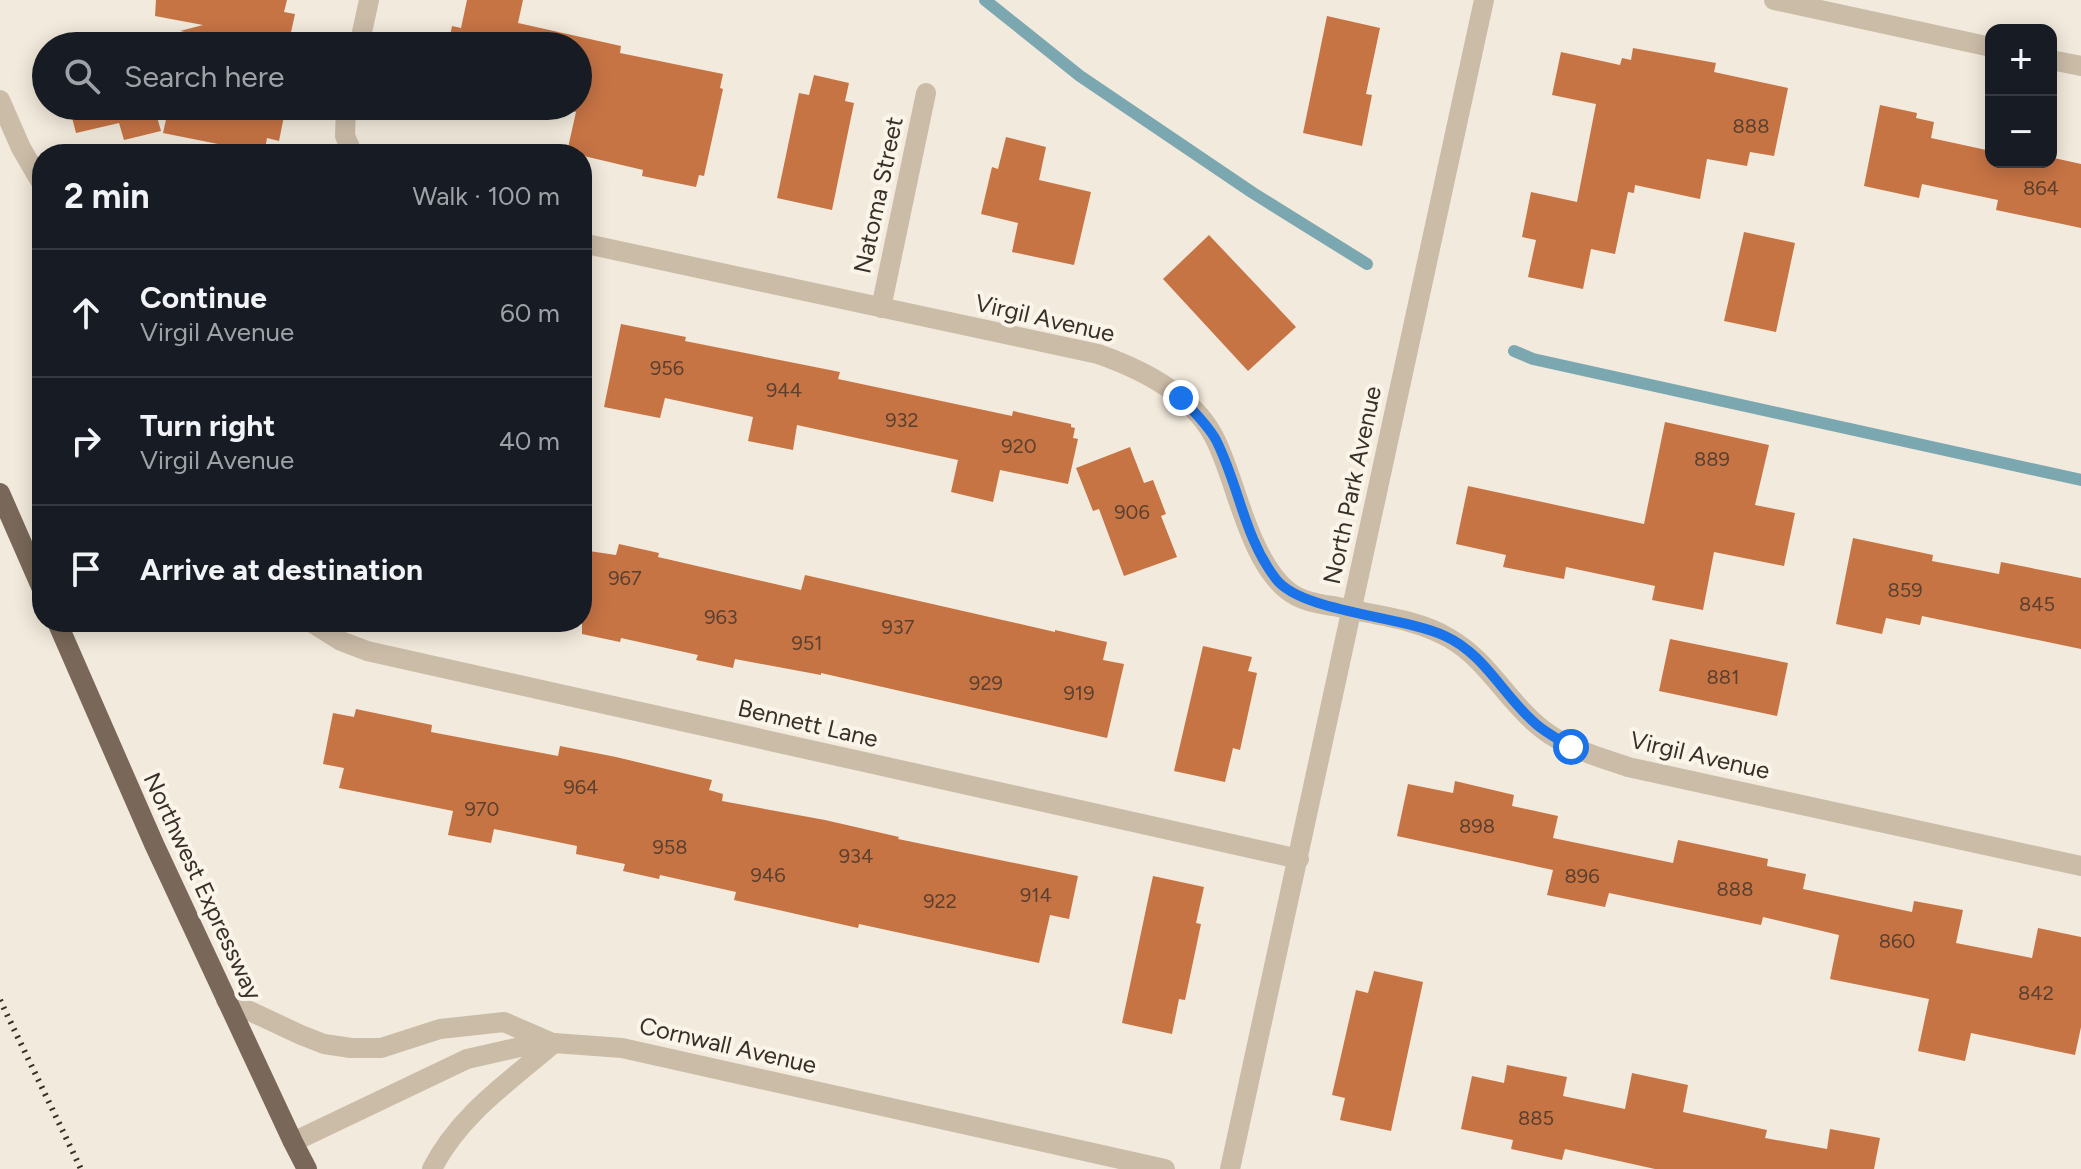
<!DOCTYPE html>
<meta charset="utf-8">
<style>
body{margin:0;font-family:Figtree,sans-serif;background:#242831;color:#f1f3f6}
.controls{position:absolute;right:24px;top:24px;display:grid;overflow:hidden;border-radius:16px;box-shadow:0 4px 20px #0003}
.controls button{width:72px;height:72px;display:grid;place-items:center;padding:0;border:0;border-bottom:2px solid #363941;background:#171b24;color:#f1f3f6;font:40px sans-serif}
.stop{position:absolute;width:24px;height:24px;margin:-18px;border:6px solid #1a73e8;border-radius:50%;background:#fff}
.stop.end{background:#1a73e8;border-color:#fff;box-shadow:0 2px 8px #0008}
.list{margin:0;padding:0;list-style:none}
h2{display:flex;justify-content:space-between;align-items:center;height:104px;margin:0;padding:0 32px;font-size:34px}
h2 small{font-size:26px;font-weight:400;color:#9ea1a6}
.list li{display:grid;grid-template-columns:52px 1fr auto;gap:24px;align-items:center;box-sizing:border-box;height:128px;padding:0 32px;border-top:2px solid #363941}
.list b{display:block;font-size:30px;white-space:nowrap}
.list p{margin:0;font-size:26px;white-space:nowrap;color:#9ea1a6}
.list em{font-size:26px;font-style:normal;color:#9ea1a6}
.icon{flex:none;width:44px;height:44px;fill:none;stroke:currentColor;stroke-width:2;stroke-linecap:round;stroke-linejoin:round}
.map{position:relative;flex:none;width:2081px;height:1169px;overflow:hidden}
.search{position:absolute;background:#171b24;box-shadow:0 4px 20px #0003;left:32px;top:32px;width:560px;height:88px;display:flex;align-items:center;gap:20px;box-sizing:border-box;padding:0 28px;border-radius:44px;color:#9ea1a6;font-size:30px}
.panel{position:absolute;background:#171b24;box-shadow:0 4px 20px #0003;left:32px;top:144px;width:560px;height:488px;border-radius:32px}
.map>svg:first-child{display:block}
</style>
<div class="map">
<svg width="2081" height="1169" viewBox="0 0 2081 1169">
<rect width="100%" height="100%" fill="#f2eadc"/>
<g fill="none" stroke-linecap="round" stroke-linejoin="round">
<path stroke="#7ba7b0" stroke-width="12" d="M 985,0 L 1080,76 L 1253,193 L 1367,264
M 1514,351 L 1533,359 L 2081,480"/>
</g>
<path fill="#c77445" d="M 156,0 L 287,0 L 284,12 L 295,14 L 288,46 L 251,46 L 180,31 L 203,25 L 155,16 Z
M 467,0 L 523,0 L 518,23 L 621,46 L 620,53 L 723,74 L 720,88 L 723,89 L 704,176 L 699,175 L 696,187 L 642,176 L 643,170 L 567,152 L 576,112 L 551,106 L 578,106 L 578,46 L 448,46 L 452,26 L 461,28 Z
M 1327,16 L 1380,28 L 1366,94 L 1372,95 L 1362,146 L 1303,133 Z
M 1633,48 L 1716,63 L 1714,72 L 1788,88 L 1774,156 L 1750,152 L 1747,166 L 1707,159 L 1700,199 L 1635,185 L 1634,193 L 1628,192 L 1615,254 L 1591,249 L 1583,289 L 1528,277 L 1536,240 L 1522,237 L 1531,192 L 1577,202 L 1596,104 L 1552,95 L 1561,52 L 1620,65 L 1622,58 L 1631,60 Z
M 814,75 L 849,83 L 845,101 L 854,103 L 832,210 L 777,198 L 799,93 L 809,95 Z
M 1880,105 L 1917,113 L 1916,118 L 1934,122 L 1931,138 L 1991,151 L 1991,162 L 2053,162 L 2054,158 L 2081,164 L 2081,228 L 1996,210 L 1998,200 L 1922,184 L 1919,198 L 1864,186 Z
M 69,106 L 154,106 L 161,131 L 124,140 L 119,123 L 76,133 Z
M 169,106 L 286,106 L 279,141 L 267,138 L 264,154 L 216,154 L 218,144 L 163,133 Z
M 1006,137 L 1046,147 L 1039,180 L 1091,192 L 1074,265 L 1012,252 L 1018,223 L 981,214 L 992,167 L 998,169 Z
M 1744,232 L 1795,243 L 1776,332 L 1724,321 Z
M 1209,235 L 1296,327 L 1248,371 L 1163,279 Z
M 621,324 L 686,337 L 685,341 L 840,372 L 838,379 L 1012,416 L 1013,411 L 1071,424 L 1071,427 L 1075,428 L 1073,438 L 1078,439 L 1068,484 L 1000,470 L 993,502 L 951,492 L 958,460 L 797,425 L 793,450 L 748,441 L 753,417 L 665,398 L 660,418 L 604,407 Z
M 1665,422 L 1769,445 L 1755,505 L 1795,513 L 1784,566 L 1714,552 L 1703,610 L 1652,600 L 1655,586 L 1566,567 L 1564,579 L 1503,567 L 1506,555 L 1456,544 L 1468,486 L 1644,524 Z
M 1130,447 L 1144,483 L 1153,480 L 1166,514 L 1161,516 L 1177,557 L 1124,576 L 1099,509 L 1093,511 L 1076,468 Z
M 1853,538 L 1933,555 L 1932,561 L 1999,574 L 2001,562 L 2081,578 L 2081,649 L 1922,616 L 1920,625 L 1886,618 L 1882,634 L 1836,624 Z
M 619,544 L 659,553 L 658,557 L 801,590 L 805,575 L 1055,632 L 1055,630 L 1107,642 L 1103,660 L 1124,664 L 1107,738 L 821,673 L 821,675 L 735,659 L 733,668 L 696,660 L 698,655 L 621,638 L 620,642 L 582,634 L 582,550 L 616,555 Z
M 1670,639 L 1788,663 L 1777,716 L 1659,691 Z
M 1203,646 L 1252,657 L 1248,671 L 1257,673 L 1240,750 L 1233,748 L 1225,782 L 1174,771 Z
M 356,709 L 432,725 L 431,732 L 558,756 L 560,746 L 616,757 L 712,780 L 709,790 L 723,794 L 722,801 L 825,820 L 899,837 L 898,839 L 1078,876 L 1069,919 L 1050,915 L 1039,963 L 859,924 L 858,928 L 734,900 L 736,892 L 660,875 L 659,879 L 623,871 L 625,864 L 576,854 L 577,846 L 494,829 L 491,843 L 448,835 L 453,811 L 339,788 L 344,768 L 323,764 L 333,713 L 354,717 Z
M 1455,781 L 1514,795 L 1512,806 L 1558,816 L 1553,838 L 1673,863 L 1678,840 L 1768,859 L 1767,866 L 1806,874 L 1803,889 L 1912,912 L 1914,901 L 1963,910 L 1956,943 L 2032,958 L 2038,928 L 2081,937 L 2081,1027 L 2075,1055 L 1971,1033 L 1965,1061 L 1918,1051 L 1929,999 L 1830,979 L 1839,935 L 1763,917 L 1761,925 L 1609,893 L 1605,907 L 1547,895 L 1553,870 L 1397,836 L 1408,784 L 1453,793 Z
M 1153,876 L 1204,887 L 1196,923 L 1201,924 L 1185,1000 L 1179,999 L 1172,1034 L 1122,1023 Z
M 1374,971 L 1423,982 L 1391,1131 L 1340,1120 L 1345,1098 L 1332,1095 L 1356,990 L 1368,993 Z
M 1507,1065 L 1567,1077 L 1563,1096 L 1625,1109 L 1632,1073 L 1688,1085 L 1683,1112 L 1767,1130 L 1765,1138 L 1827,1149 L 1830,1129 L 1880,1138 L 1874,1169 L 1655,1169 L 1565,1149 L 1562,1160 L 1511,1149 L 1513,1140 L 1461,1129 L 1472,1076 L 1504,1083 Z"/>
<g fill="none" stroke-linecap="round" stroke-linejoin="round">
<path stroke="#cbbca8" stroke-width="20" d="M 1774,0 L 1991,47
M 359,46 L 369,0
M 2051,60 L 2081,66
M 0,100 L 21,148 L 42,184
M 346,106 L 345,136 L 353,154
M 582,243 L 1098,354 C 1144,370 1196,396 1217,443 C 1228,467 1235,493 1244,517 C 1253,542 1266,573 1287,590 C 1301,602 1321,604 1338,607 C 1374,615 1417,619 1449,638 C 1486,659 1504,696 1535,723 C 1561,747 1596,756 1628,767 L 2081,866
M 881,308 L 926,93
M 311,622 L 341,641 L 367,651 L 1299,859
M 226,1000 L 301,1035 L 324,1044 L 351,1048 L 381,1048 L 440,1029 L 504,1022 L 550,1042
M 293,1142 L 467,1059 L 520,1047 L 554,1043 L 622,1048 L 1165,1169
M 432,1169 C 459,1115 509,1082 554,1043
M 1230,1169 L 1484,0"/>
<path stroke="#796859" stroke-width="20" d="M 0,493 L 42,589
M 57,622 L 154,844 L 293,1142 L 307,1169"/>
<path stroke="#372f28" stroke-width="6" stroke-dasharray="2 6" stroke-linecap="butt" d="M 0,1000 L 81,1169"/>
</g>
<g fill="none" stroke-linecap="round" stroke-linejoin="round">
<path stroke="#1a73e8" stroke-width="10" d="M 1181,398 C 1194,412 1207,424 1216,440 C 1239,485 1244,538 1276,579 C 1301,612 1402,616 1445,636 C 1485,654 1504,697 1536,724 C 1546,733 1560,740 1571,747"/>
</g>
<g text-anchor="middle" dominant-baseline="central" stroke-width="8" stroke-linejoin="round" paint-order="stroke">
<g font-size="20" fill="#5b402f">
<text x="1751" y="126">888</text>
<text x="2041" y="188">864</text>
<text x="667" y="368">956</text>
<text x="784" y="390">944</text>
<text x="902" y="420">932</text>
<text x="1019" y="446">920</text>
<text x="1712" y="459">889</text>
<text x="1132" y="512">906</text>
<text x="625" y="578">967</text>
<text x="1905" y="590">859</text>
<text x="2037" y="604">845</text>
<text x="721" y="617">963</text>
<text x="898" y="627">937</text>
<text x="807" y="643">951</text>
<text x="1723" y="677">881</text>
<text x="986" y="683">929</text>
<text x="1079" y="693">919</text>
<text x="581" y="787">964</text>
<text x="482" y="809">970</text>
<text x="1477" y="826">898</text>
<text x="670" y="847">958</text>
<text x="856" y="856">934</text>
<text x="768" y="875">946</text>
<text x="1582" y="876">896</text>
<text x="1735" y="889">888</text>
<text x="1036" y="895">914</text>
<text x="940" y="901">922</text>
<text x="1897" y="941">860</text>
<text x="2036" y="993">842</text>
<text x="1536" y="1118">885</text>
</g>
<g font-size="24" fill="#372f28" stroke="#faf4e9">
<text transform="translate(878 195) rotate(-78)">Natoma Street</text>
<text transform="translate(1045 318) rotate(13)">Virgil Avenue</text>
<text transform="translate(1352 485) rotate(-78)">North Park Avenue</text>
<text transform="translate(808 723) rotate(13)">Bennett Lane</text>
<text transform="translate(1700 755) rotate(13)">Virgil Avenue</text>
<text transform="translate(203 886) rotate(65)">Northwest Expressway</text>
<text transform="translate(728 1045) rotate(13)">Cornwall Avenue</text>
</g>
</g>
</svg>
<div class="controls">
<button>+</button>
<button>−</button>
</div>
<div class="stop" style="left:1571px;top:747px"></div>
<div class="stop end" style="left:1181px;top:398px"></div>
<div class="search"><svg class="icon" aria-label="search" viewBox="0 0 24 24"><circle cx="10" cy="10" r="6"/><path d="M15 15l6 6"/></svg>Search here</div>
<section class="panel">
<h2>2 min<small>Walk · 100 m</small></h2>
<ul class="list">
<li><svg class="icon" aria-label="ahead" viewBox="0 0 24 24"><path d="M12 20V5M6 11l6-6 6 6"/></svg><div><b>Continue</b><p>Virgil Avenue</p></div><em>60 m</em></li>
<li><svg class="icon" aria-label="right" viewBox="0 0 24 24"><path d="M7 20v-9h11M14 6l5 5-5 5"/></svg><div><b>Turn right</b><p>Virgil Avenue</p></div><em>40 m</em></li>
<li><svg class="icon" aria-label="arrive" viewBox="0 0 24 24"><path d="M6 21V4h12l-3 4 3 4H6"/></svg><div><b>Arrive at destination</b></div></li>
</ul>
</section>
</div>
